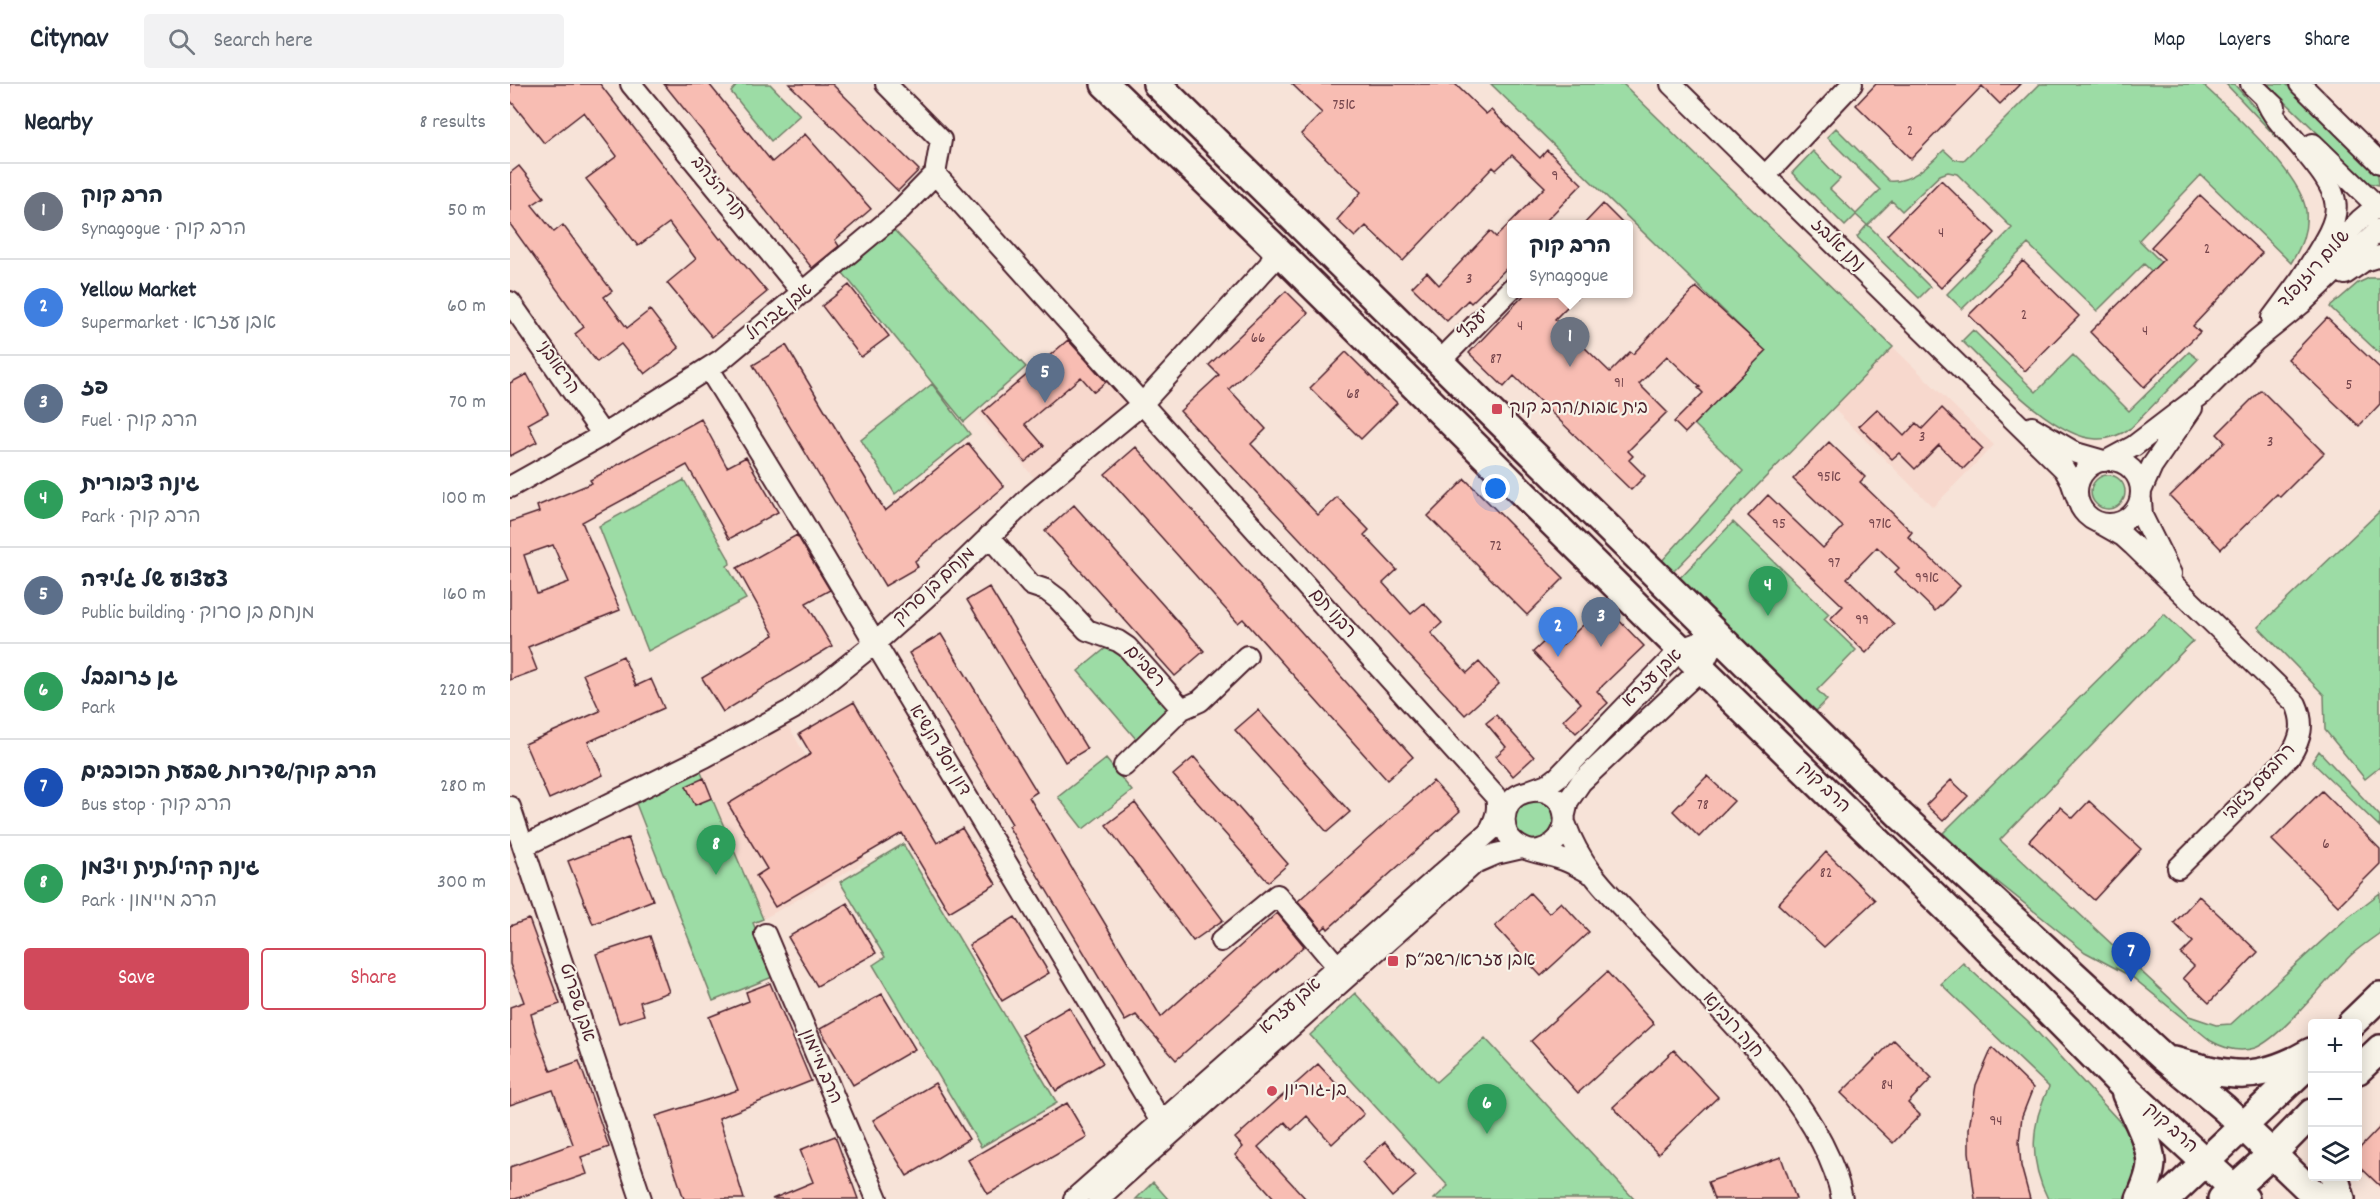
<!DOCTYPE html>
<meta charset="utf-8">
<style>
body{margin:0;font-family:Dekko,"Playpen Sans Hebrew",sans-serif;background:#f2f2f3;color:#1f2937}
.controls{position:absolute;right:18px;bottom:18px;display:grid;overflow:hidden;border-radius:6px;box-shadow:0 3px 15px #0003}
.controls button{width:54px;height:54px;display:grid;place-items:center;padding:0;border:0;border-bottom:2px solid #e0e1e3;background:#fff;color:#1f2937;font:30px sans-serif}
.you{position:absolute;left:986px;top:405px;width:21px;height:21px;margin:-15px;border:4px solid #fff;border-radius:50%;background:#1a73e8;box-shadow:0 0 0 9px #1a73e833}
.badge{display:grid;place-items:center;width:39px;height:39px;border-radius:50%;background:#d1495b;color:#fff;font-size:20px;font-weight:700}
.pin{position:absolute;translate:-50% -50px;filter:drop-shadow(0 2px 3px #0008)}
.pin::after{content:'';position:absolute;top:32px;width:21px;height:18px;background:inherit;clip-path:polygon(0 0,100% 0,50% 100%)}
.popup{position:absolute;left:997px;top:136px;width:126px;height:78px;box-sizing:border-box;display:grid;place-content:center;border-radius:6px;background:#fff;filter:drop-shadow(0 2px 4px #0005);font-size:20px;white-space:nowrap;color:#747a83}
.popup b{font-size:22px;color:#1f2937}
.popup::after{content:'';position:absolute;left:50%;top:100%;margin-left:-12px;border:12px solid transparent;border-top-color:#fff}
.list{margin:0;padding:0;list-style:none}
h2{display:flex;justify-content:space-between;align-items:center;height:78px;margin:0;padding:0 24px;font-size:26px}
h2 small{font-size:20px;font-weight:400;color:#747a83}
.list li{display:grid;grid-template-columns:39px 1fr auto;gap:18px;align-items:center;box-sizing:border-box;height:96px;padding:0 24px;border-top:2px solid #e0e1e3}
.list b{display:block;font-size:22px;white-space:nowrap}
.list p{margin:0;font-size:20px;white-space:nowrap;color:#747a83}
.list em{font-size:20px;font-style:normal;color:#747a83}
.actions{display:flex;gap:12px;padding:18px 24px}
.actions a{flex:1;padding:14px 0;border:2px solid #d1495b;border-radius:6px;text-align:center;font-size:21px;color:#d1495b}
.actions .main{background:#d1495b;color:#fff}
.icon{flex:none;width:33px;height:33px;fill:none;stroke:currentColor;stroke-width:2;stroke-linecap:round;stroke-linejoin:round}
.map{position:relative;flex:none;width:1870px;height:1115px;overflow:hidden}
header{display:flex;align-items:center;gap:36px;box-sizing:border-box;height:84px;padding:0 30px;background:#fff;border-bottom:2px solid #e0e1e3}
header strong{font-size:28px}
nav{display:flex;gap:33px;margin-inline-start:auto;font-size:21px}
.search{width:420px;height:54px;background:#f2f2f3;display:flex;align-items:center;gap:15px;box-sizing:border-box;padding:0 21px;border-radius:6px;color:#747a83;font-size:22px}
main{display:flex}
aside{flex:1;background:#fff}
.map>svg:first-child{display:block}
</style>
<header>
<strong>Citynav</strong>
<div class="search"><svg class="icon" aria-label="search" viewBox="0 0 24 24"><circle cx="10" cy="10" r="6"/><path d="M15 15l6 6"/></svg>Search here</div>
<nav><a>Map</a><a>Layers</a><a>Share</a></nav>
</header>
<main>
<aside>
<h2>Nearby<small>8 results</small></h2>
<ul class="list">
<li><span class="badge" style="background:#6b7280">1</span><div><b>הרב קוק</b><p>Synagogue · הרב קוק</p></div><em>50 m</em></li>
<li><span class="badge" style="background:#3f7fe0">2</span><div><b>Yellow Market</b><p>Supermarket · אבן עזרא</p></div><em>60 m</em></li>
<li><span class="badge" style="background:#5c6f8a">3</span><div><b>פז</b><p>Fuel · הרב קוק</p></div><em>70 m</em></li>
<li><span class="badge" style="background:#2e9e5b">4</span><div><b>גינה ציבורית</b><p>Park · הרב קוק</p></div><em>100 m</em></li>
<li><span class="badge" style="background:#5c6f8a">5</span><div><b>צעצוע של גלידה</b><p>Public building · מנחם בן סרוק</p></div><em>160 m</em></li>
<li><span class="badge" style="background:#2e9e5b">6</span><div><b>גן זרובבל</b><p>Park</p></div><em>220 m</em></li>
<li><span class="badge" style="background:#1a4fb4">7</span><div><b>הרב קוק/שדרות שבעת הכוכבים</b><p>Bus stop · הרב קוק</p></div><em>280 m</em></li>
<li><span class="badge" style="background:#2e9e5b">8</span><div><b>גינה קהילתית ויצמן</b><p>Park · הרב מיימון</p></div><em>300 m</em></li>
</ul>
<div class="actions"><a class="main">Save</a><a>Share</a></div>
</aside>
<div class="map">
<svg width="1870" height="1115" viewBox="0 0 1870 1115">
<rect width="100%" height="100%" fill="#f7e3d8"/>
<filter id="ink" filterUnits="userSpaceOnUse"><feTurbulence type="fractalNoise" baseFrequency=".0167" numOctaves="2"/><feDisplacementMap in="SourceGraphic" scale="12" xChannelSelector="R" yChannelSelector="G"/><feConvolveMatrix kernelMatrix="1 2 1 2 8 2 1 2 1" color-interpolation-filters="sRGB"/></filter>
<g filter="url(#ink)">
<path fill="#f7d8cd" d="M 567,246 L 624,312 L 526,396 L 469,330 Z
M 1383,263 L 1484,361 L 1423,423 L 1323,324 Z
M 278,641 L 356,777 L 253,835 L 190,686 Z
M 1870,1040 L 1870,1106 L 1848,1084 L 1848,1064 Z"/>
<path fill="#9cdca5" stroke="#737e68" stroke-width="1.5" d="M 228,0 L 260,0 L 290,31 L 261,57 L 221,8 Z
M 981,0 L 1113,0 L 1383,263 L 1162,489 L 1151,478 L 1233,387 L 1184,340 L 1255,267 Z
M 1530,0 L 1692,0 C 1721,27 1791,89 1796,127 C 1798,147 1791,163 1781,179 L 1691,91 L 1629,156 L 1670,197 L 1661,206 L 1634,180 L 1587,227 L 1518,160 L 1452,225 L 1437,210 L 1502,144 L 1447,90 L 1438,88 L 1430,91 L 1392,127 L 1382,117 L 1358,141 L 1420,203 L 1409,214 L 1347,153 L 1357,141 L 1346,131 L 1335,142 L 1282,89 L 1303,67 L 1330,95 L 1320,105 L 1346,130 L 1370,106 L 1317,53 L 1326,44 L 1379,97 C 1402,99 1419,80 1434,66 L 1444,75 L 1453,77 Z
M 1716,0 L 1724,0 L 1807,94 L 1805,94 Z
M 1757,0 L 1776,0 L 1868,90 L 1869,101 L 1859,99 Z
M 383,145 L 516,283 L 454,338 L 333,189 Z
M 1859,194 L 1870,194 L 1870,270 L 1820,223 L 1848,199 Z
M 1463,246 L 1526,308 L 1563,271 L 1619,327 L 1679,268 L 1688,275 L 1621,344 C 1610,351 1599,356 1586,355 C 1544,354 1482,286 1452,257 Z
M 422,300 L 460,350 L 385,410 L 351,356 Z
M1581 408a17 17 0 1 1 34 0a17 17 0 1 1-34 0Z
M 174,396 L 219,475 L 220,480 L 217,482 L 236,515 L 138,567 L 89,442 Z
M 1870,427 L 1870,683 L 1855,695 L 1815,646 L 1814,611 L 1748,543 Z
M 1223,438 L 1319,530 L 1314,535 L 1346,566 L 1307,606 L 1317,616 L 1301,632 L 1165,499 Z
M 1654,530 L 1683,557 L 1490,756 L 1679,932 L 1706,941 L 1721,940 L 1837,834 L 1870,809 L 1870,849 C 1860,856 1850,863 1841,871 C 1817,894 1773,953 1745,964 C 1729,969 1715,965 1701,957 L 1622,893 L 1575,868 L 1469,783 L 1433,749 Z
M 611,562 L 663,623 L 626,655 L 568,587 L 596,564 Z
M 1809,667 L 1870,732 L 1870,743 L 1802,678 Z
M 596,675 L 622,707 L 573,745 L 548,713 Z
M 190,686 L 253,835 L 243,839 L 265,892 L 203,917 L 125,717 Z
M1004 736a20 20 0 1 1 40 0a20 20 0 1 1-40 0Z
M 393,760 L 547,1019 L 471,1063 L 363,881 L 375,873 L 330,798 Z
M 1453,879 L 1518,938 L 1620,1049 L 1629,1081 L 1623,1105 L 1615,1115 L 1538,1115 C 1519,1077 1520,1041 1539,1003 L 1431,900 Z
M 845,909 L 926,998 L 975,954 L 1124,1115 L 924,1115 L 938,1102 L 800,951 Z
M 643,1098 L 658,1115 L 626,1115 Z"/>
<path fill="#f8bdb3" stroke="#4a1f2b" stroke-width="1.5" fill-rule="evenodd" d="M 0,0 L 90,0 L 210,155 L 212,154 L 257,208 L 202,253 L 157,199 L 186,175 L 159,139 L 128,162 L 76,95 L 107,72 L 74,28 L 34,59 L 0,16 Z
M 154,0 L 199,0 L 262,78 L 295,50 L 361,125 L 325,156 L 329,162 L 302,184 Z
M 279,0 L 322,0 L 409,86 L 388,107 Z
M 782,0 L 945,0 L 976,30 L 981,26 L 1030,74 L 1037,66 L 1072,100 L 1032,141 L 1002,141 L 1002,179 L 961,219 L 958,216 L 937,237 L 902,203 L 917,188 L 929,201 L 980,147 L 986,153 L 1035,103 L 1002,71 L 986,86 L 983,83 L 893,177 L 856,142 L 845,153 L 827,136 L 851,108 L 791,50 L 812,29 Z
M 1366,0 L 1510,0 L 1490,20 L 1472,2 L 1401,75 L 1346,21 Z
M 9,82 L 34,113 L 22,121 L 44,148 L 53,141 L 102,207 L 94,213 L 117,244 L 140,226 L 169,264 L 135,290 L 111,260 L 87,278 L 65,250 L 74,243 L 0,140 L 0,89 Z
M 1431,96 L 1485,149 L 1431,204 L 1377,151 Z
M 1690,111 L 1752,169 L 1683,242 L 1690,248 L 1634,303 L 1580,248 L 1654,175 L 1641,163 Z
M 1093,120 L 1114,141 L 1073,141 Z
M 1513,177 L 1569,232 L 1515,287 L 1459,231 Z
M 339,201 L 379,252 L 351,273 L 312,222 Z
M 1186,203 L 1256,267 L 1175,349 L 1164,338 L 1193,309 L 1188,304 L 1190,303 L 1157,272 L 1129,300 L 1157,328 L 1118,367 L 1123,372 L 1119,376 L 1135,392 L 1121,406 L 1004,292 L 994,303 L 959,269 L 1015,210 L 1070,210 L 1045,235 L 1100,288 L 1120,268 L 1123,270 Z
M 776,207 L 798,229 L 719,305 L 756,345 L 741,360 L 808,431 L 827,413 L 859,446 L 854,451 L 887,486 L 873,499 L 901,530 L 914,519 L 932,539 L 921,549 L 957,589 L 969,578 L 989,600 L 955,631 L 670,327 L 709,291 L 699,281 Z
M 1817,234 L 1870,284 L 1870,320 L 1849,342 L 1778,275 Z
M 558,256 L 596,298 L 584,308 L 571,293 L 515,340 L 534,362 L 515,378 L 473,328 Z
M 276,261 L 375,427 L 458,359 L 494,403 L 405,477 L 408,483 L 375,502 L 243,281 Z
M 836,268 L 887,319 L 851,355 L 800,304 Z
M 17,290 L 38,329 L 18,340 L 27,358 L 0,372 L 0,299 Z
M 1751,306 L 1814,369 L 1770,413 L 1767,410 L 1711,465 L 1660,412 L 1715,358 L 1707,350 Z
M 1432,324 L 1473,365 L 1453,385 L 1429,361 L 1405,385 L 1389,369 L 1382,375 L 1349,342 L 1367,325 L 1394,352 L 1406,339 L 1412,345 Z
M 191,335 L 217,383 L 236,373 L 268,428 L 219,455 L 177,381 L 72,438 L 110,526 L 18,563 L 27,586 L 0,596 L 0,438 L 29,428 L 27,422 L 82,399 L 80,396 ZM 43,461 L 59,498 L 27,510 L 14,471 Z
M 1319,358 L 1355,393 L 1350,398 L 1402,448 L 1398,453 L 1450,502 L 1425,527 L 1385,488 L 1389,484 L 1367,463 L 1337,494 L 1384,540 L 1356,569 L 1320,535 L 1333,522 L 1238,432 L 1258,411 L 1313,464 L 1333,443 L 1283,395 Z
M 626,363 L 903,673 L 877,696 L 733,535 L 728,539 L 595,390 Z
M 955,395 L 1054,494 L 1017,531 L 918,432 Z
M 564,421 L 694,567 L 665,592 L 535,447 Z
M 287,451 L 320,506 L 296,519 L 322,562 L 213,628 L 192,594 L 264,551 L 227,484 Z
M 479,503 L 577,665 L 555,678 L 457,516 Z
M 1094,521 L 1134,562 L 1087,607 L 1098,619 L 1066,649 L 1053,636 L 1071,619 L 1023,568 L 1037,555 L 1047,566 Z
M 431,550 L 527,708 L 519,713 L 651,933 L 767,829 L 794,862 L 666,976 L 626,931 L 615,937 L 498,742 L 502,740 L 399,569 Z
M 113,572 L 126,602 L 141,595 L 154,624 L 78,658 L 93,691 L 39,715 L 15,660 L 90,627 L 73,590 Z
M 344,618 L 427,759 L 452,744 L 486,800 L 439,828 L 392,749 L 265,823 L 246,792 L 257,785 L 218,720 L 301,670 L 289,650 Z
M 748,626 L 840,728 L 817,748 L 725,646 Z
M 986,631 L 1024,673 L 1003,692 L 986,672 L 996,663 L 976,639 Z
M 684,673 L 778,780 L 758,798 L 663,691 Z
M 1197,692 L 1224,717 L 1189,753 L 1163,727 Z
M 194,694 L 202,714 L 185,721 L 176,702 Z
M 1441,696 L 1458,712 L 1433,737 L 1416,721 Z
M 923,697 L 950,727 L 818,845 L 816,842 L 812,846 L 788,817 Z
M 1812,707 L 1870,765 L 1870,780 L 1828,822 L 1762,756 Z
M 1579,717 L 1631,765 L 1584,816 L 1519,757 L 1550,723 L 1563,734 Z
M 625,719 L 713,836 L 683,857 L 596,741 Z
M 118,754 L 143,816 L 83,840 L 58,777 Z
M 1316,768 L 1365,816 L 1314,863 L 1268,820 Z
M 1020,809 L 1039,829 L 1051,818 L 1079,848 L 1031,892 L 985,842 Z
M 1689,812 L 1748,868 L 1699,919 L 1673,894 L 1684,882 L 1671,870 L 1683,858 L 1664,839 Z
M 337,819 L 366,869 L 307,902 L 278,853 Z
M 505,833 L 539,889 L 492,917 L 459,861 Z
M 19,835 L 50,920 L 21,930 L 26,948 L 41,987 L 69,977 L 99,1063 L 71,1073 L 77,1090 L 5,1115 L 0,1115 L 0,1083 L 63,1060 L 43,1006 L 0,1021 L 0,923 L 14,918 L 0,880 L 0,842 Z
M 140,852 L 159,908 L 130,918 L 134,931 L 109,939 L 86,870 Z
M 1097,888 L 1144,940 L 1068,1009 L 1021,957 Z
M 260,899 L 301,997 L 209,1034 L 234,1115 L 174,1115 L 146,1032 L 228,1006 L 199,933 L 239,917 L 236,908 Z
M 372,910 L 405,965 L 343,1001 L 310,945 Z
M 559,923 L 593,979 L 546,1007 L 512,951 Z
M 1384,956 L 1422,994 L 1398,1019 L 1410,1031 L 1383,1059 L 1331,1009 Z
M 1482,964 L 1523,1004 L 1512,1032 L 1509,1058 L 1511,1082 L 1520,1115 L 1465,1115 L 1459,1068 L 1459,1045 L 1466,1001 Z
M 1164,966 L 1208,1013 L 1148,1070 L 1103,1023 Z
M 808,980 L 854,1030 L 822,1060 L 797,1032 L 782,1046 L 775,1038 L 748,1063 L 796,1115 L 765,1115 L 725,1071 L 733,1063 L 725,1054 Z
M 425,999 L 459,1055 L 397,1092 L 363,1036 Z
M 557,1019 L 577,1053 L 478,1110 L 458,1076 Z
M 1870,1043 L 1870,1102 L 1848,1081 L 1848,1066 Z
M 325,1052 L 348,1115 L 262,1115 L 303,1098 L 290,1066 Z
M 875,1058 L 906,1092 L 882,1113 L 852,1078 Z
M 1271,1073 L 1286,1115 L 1204,1115 L 1198,1098 Z"/>
<g fill="none" stroke-linecap="round" stroke-linejoin="round">
<defs>
<path id="minor" d="M 121,0 L 293,209
M 1161,0 L 1554,385 L 1561,397 L 1567,414
M 1741,0 L 1765,23
M 1790,0 L 1870,79
M 1755,14 C 1761,30 1773,43 1784,55 C 1841,122 1836,123 1791,195
M 1803,60 L 1870,125
M 425,90 L 986,713 C 989,727 985,736 979,748
M 1255,92 L 1342,0
M 1835,190 L 1854,177 L 1870,172
M 0,218 L 93,351
M 1762,234 L 1791,195 L 1850,136 L 1862,126 L 1870,122
M 929,278 L 1002,204
M 199,285 L 291,435 L 659,1051
M 1522,343 L 1566,369 L 1594,377
M1567 408a32 32 0 1 1 64 0a32 32 0 1 1-64 0Z
M 1598,376 L 1624,362 L 1692,310 L 1745,257 L 1791,220 L 1870,145
M 0,403 L 93,351 L 211,276 L 386,130 L 425,90 L 431,56 L 376,0
M 1631,407 L 1642,382 L 1682,324
M 1631,416 L 1632,432 L 1661,490
M 1590,439 L 1613,452 L 1623,461 L 1786,620 C 1795,640 1791,655 1780,672 L 1668,784
M 479,452 L 521,501 L 536,506 L 548,515 L 577,546 L 608,557 L 617,563 L 672,625
M 614,682 L 672,625 L 690,617 L 737,572
M 1021,706 L 1040,699 L 1048,693 L 1171,565 L 1207,552
M 0,723 L 131,1115
M 1055,730 L 1058,717 L 1071,698 L 1191,585 L 1207,552
M 1055,739 C 1072,786 1099,809 1132,844 C 1197,914 1315,1020 1332,1115
M 14,762 L 195,673 L 283,625 L 364,560 L 432,499 L 522,411 L 631,321 L 760,180 L 764,168 L 760,159
M 1022,767 C 1069,763 1062,702 1022,707 C 1013,708 1004,712 999,720 C 994,729 993,741 998,751 C 1009,769 1033,768 1051,775 C 1061,778 1070,784 1080,789
M 255,850 L 367,1115
M 711,857 L 767,811 L 827,882
M 564,1115 L 987,741
M 588,1115 L 965,779 L 986,770 L 1012,764"/>
<path id="secondary" d="M 595,0 L 760,159 L 1147,542 L 1457,844 L 1614,1003 L 1735,1115
M 647,0 L 1391,732 L 1654,974 L 1714,1024 L 1809,1115
M 1841,940 L 1870,912
M 1664,977 C 1721,993 1748,999 1801,968
M 1848,986 L 1870,965
M 1616,1010 C 1625,1031 1639,1055 1641,1078 C 1641,1090 1635,1104 1630,1115
M 1824,1092 L 1831,1115
M 1656,1115 L 1802,977
M 1712,1115 L 1762,1070 L 1802,1029"/>
</defs>
<use href="#minor" stroke="#4a1f2b" stroke-width="24"/>
<use href="#secondary" stroke="#4a1f2b" stroke-width="32"/>
<use href="#minor" stroke="#f7f3e8" stroke-width="20"/>
<use href="#secondary" stroke="#f7f3e8" stroke-width="27"/>
</g>
</g>
<g fill="#d1495b" stroke="#f7f3e8" stroke-width="2">
<rect x="981" y="319" width="12" height="12" rx="3"/>
<rect x="877" y="871" width="12" height="12" rx="3"/>
<circle cx="762" cy="1007" r="6"/>
</g>
<g text-anchor="middle" dominant-baseline="central" stroke-width="4.5" stroke-linejoin="round" paint-order="stroke">
<g font-size="15" fill="#76464d">
<text x="834" y="22">75א</text>
<text x="1400" y="48">2</text>
<text x="1045" y="93">9</text>
<text x="1431" y="150">4</text>
<text x="1697" y="166">2</text>
<text x="959" y="196">3</text>
<text x="1514" y="232">2</text>
<text x="1010" y="243">4</text>
<text x="1635" y="248">4</text>
<text x="748" y="255">66</text>
<text x="986" y="276">87</text>
<text x="1109" y="300">91</text>
<text x="1839" y="302">5</text>
<text x="843" y="311">68</text>
<text x="1412" y="354">3</text>
<text x="1760" y="359">3</text>
<text x="1319" y="394">95א</text>
<text x="1269" y="441">95</text>
<text x="1370" y="441">97א</text>
<text x="986" y="463">72</text>
<text x="1324" y="480">97</text>
<text x="1417" y="495">99א</text>
<text x="1352" y="537">99</text>
<text x="1193" y="722">78</text>
<text x="1816" y="761">6</text>
<text x="1316" y="790">82</text>
<text x="1377" y="1002">84</text>
<text x="1486" y="1038">94</text>
</g>
<g font-size="18" fill="#4a1f2b" stroke="#f7f3e8">
<text transform="translate(208 105) rotate(51)">תור הזהב</text>
<text transform="translate(1327 162) rotate(44)">נתן אלבז</text>
<text transform="translate(1805 186) rotate(-48)">שלום רוזנפלד</text>
<text transform="translate(270 229) rotate(-39)">אבן גבירול</text>
<text transform="translate(965 241) rotate(-46)">יעבץ</text>
<text transform="translate(47 284) rotate(55)">הראובני</text>
<text transform="translate(425 503) rotate(-43)">מנחם בן סרוק</text>
<text transform="translate(822 530) rotate(48)">רבנו תם</text>
<text transform="translate(634 583) rotate(48)">רשב"ם</text>
<text transform="translate(1143 595) rotate(-44)">אבן עזרא</text>
<text transform="translate(429 667) rotate(59)">דון יוסף הנשיא</text>
<text transform="translate(1750 699) rotate(-47)">רחבעם זאבי</text>
<text transform="translate(1313 704) rotate(44)">הרב קוק</text>
<text transform="translate(66 919) rotate(72)">אבן שפרוט</text>
<text transform="translate(781 923) rotate(-41)">אבן עזרא</text>
<text transform="translate(1222 942) rotate(48)">חנה רובינא</text>
<text transform="translate(310 983) rotate(67)">הרב מיימון</text>
<text transform="translate(1660 1045) rotate(42)">הרב קוק</text>
</g>
<g font-size="18" fill="#4a1f2b" stroke="#f7f3e8" text-anchor="start">
<text x="999" y="325">בית אבות/הרב קוק</text>
<text x="895" y="877">אבן עזרא/רשב״ם</text>
<text x="774" y="1007">בן-גוריון</text>
</g>
</g>
</svg>
<div class="controls">
<button>+</button>
<button>−</button>
<button><svg class="icon" aria-label="layers" viewBox="0 0 24 24"><path d="M12 4l9 5-9 5-9-5zM3 14l9 5 9-5"/></svg></button>
</div>
<div class="you"></div>
<div class="pin badge" style="left:1060px;top:283px;background:#6b7280">1</div>
<div class="popup"><b>הרב קוק</b>Synagogue</div>
<div class="pin badge" style="left:1048px;top:573px;background:#3f7fe0">2</div>
<div class="pin badge" style="left:1091px;top:563px;background:#5c6f8a">3</div>
<div class="pin badge" style="left:1258px;top:532px;background:#2e9e5b">4</div>
<div class="pin badge" style="left:535px;top:319px;background:#5c6f8a">5</div>
<div class="pin badge" style="left:977px;top:1050px;background:#2e9e5b">6</div>
<div class="pin badge" style="left:1621px;top:898px;background:#1a4fb4">7</div>
<div class="pin badge" style="left:206px;top:791px;background:#2e9e5b">8</div>
</div>
</main>
